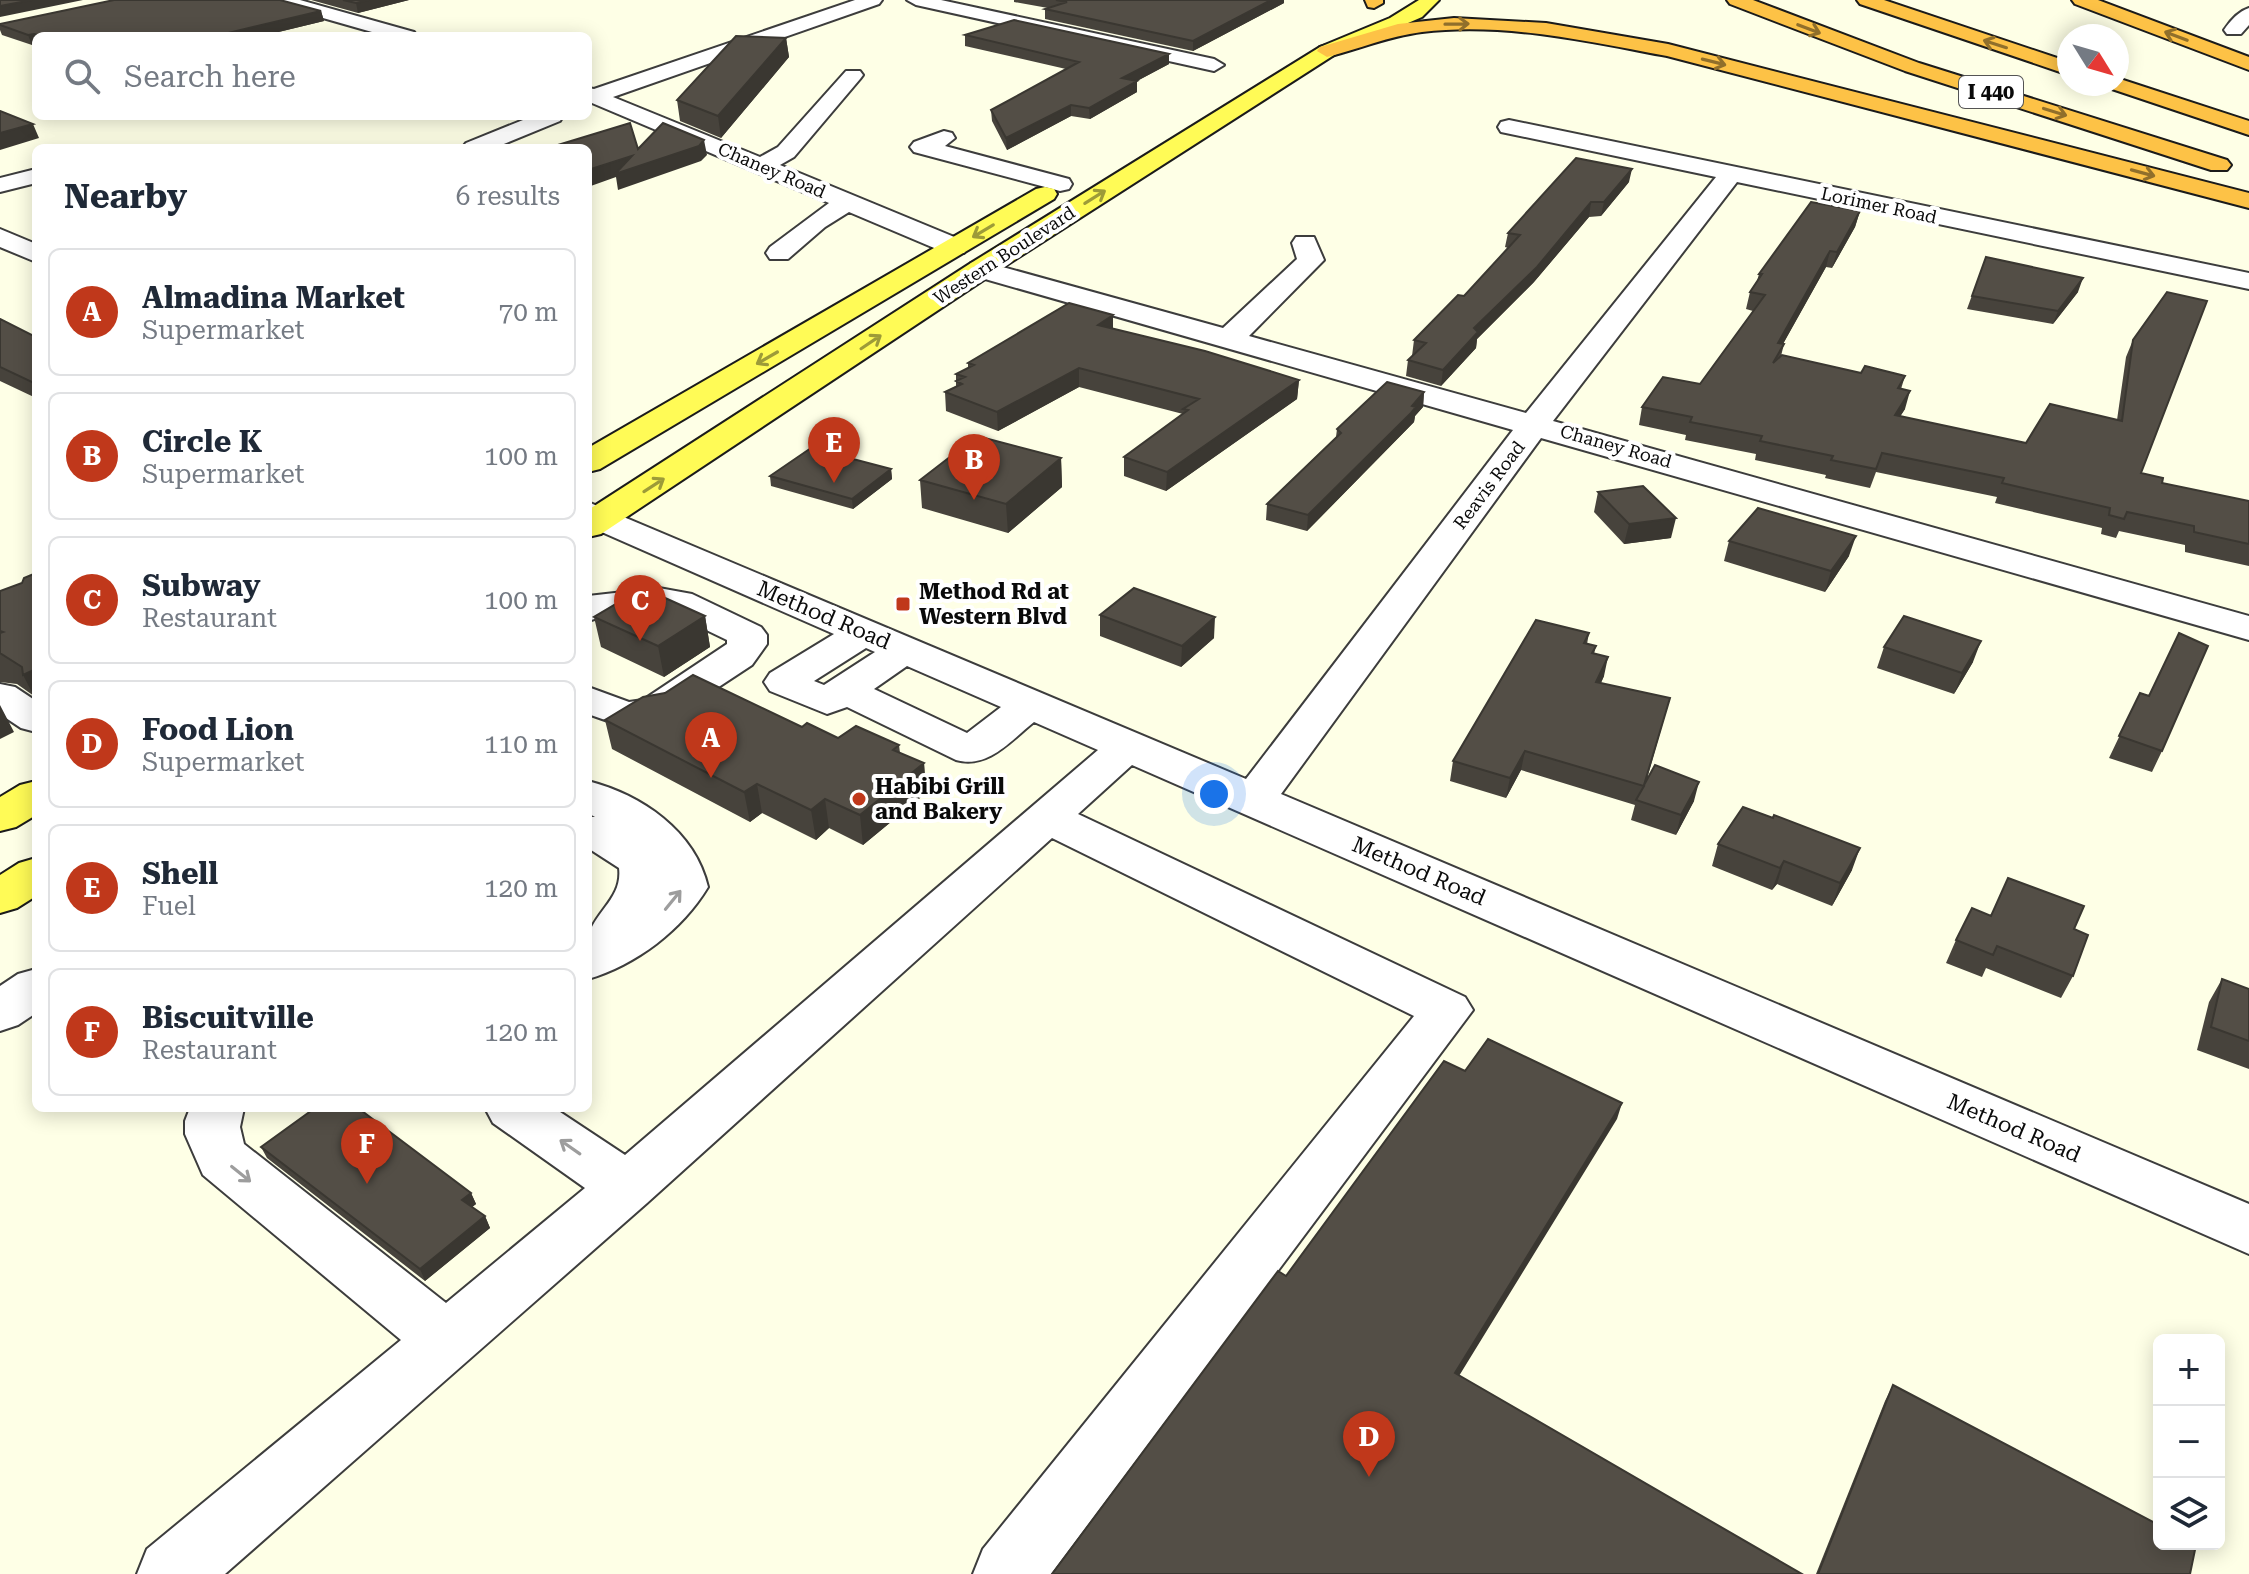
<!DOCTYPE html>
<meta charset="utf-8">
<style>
body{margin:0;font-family:"Roboto Serif",serif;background:#f2f2f3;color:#1f2937}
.controls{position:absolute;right:24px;bottom:24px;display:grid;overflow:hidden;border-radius:12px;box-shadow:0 4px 20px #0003}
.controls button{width:72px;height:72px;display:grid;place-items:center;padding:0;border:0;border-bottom:2px solid #e0e1e3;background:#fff;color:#1f2937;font:40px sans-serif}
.compass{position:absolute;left:2057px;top:24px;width:72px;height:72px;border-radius:50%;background:#fff;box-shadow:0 4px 20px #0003;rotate:127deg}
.you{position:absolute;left:1214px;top:794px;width:28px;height:28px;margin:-20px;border:6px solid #fff;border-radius:50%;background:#1a73e8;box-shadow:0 0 0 12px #1a73e833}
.badge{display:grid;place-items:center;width:52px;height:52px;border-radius:50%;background:#c0381b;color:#fff;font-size:26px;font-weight:700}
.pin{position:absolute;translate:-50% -66px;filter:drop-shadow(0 2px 4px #0008)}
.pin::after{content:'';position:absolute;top:42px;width:28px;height:24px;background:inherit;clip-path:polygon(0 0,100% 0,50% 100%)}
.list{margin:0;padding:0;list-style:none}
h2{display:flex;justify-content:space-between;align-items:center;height:104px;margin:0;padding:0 32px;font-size:34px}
h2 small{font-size:26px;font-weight:400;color:#747a83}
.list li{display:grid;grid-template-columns:52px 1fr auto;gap:24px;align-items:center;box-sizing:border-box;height:128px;margin:0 16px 16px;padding:0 16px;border:2px solid #e0e1e3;border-radius:12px}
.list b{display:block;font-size:30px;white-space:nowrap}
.list p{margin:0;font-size:26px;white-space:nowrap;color:#747a83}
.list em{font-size:26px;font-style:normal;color:#747a83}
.icon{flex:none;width:44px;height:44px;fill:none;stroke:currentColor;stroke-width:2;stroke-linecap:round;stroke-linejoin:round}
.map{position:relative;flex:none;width:2249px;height:1574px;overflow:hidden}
.search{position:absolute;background:#fff;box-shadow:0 4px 20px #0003;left:32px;top:32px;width:560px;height:88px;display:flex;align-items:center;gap:20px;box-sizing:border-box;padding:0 28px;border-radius:12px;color:#747a83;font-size:30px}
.panel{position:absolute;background:#fff;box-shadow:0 4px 20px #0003;left:32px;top:144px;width:560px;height:968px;border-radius:12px}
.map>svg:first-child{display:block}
</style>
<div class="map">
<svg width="2249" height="1574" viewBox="0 0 2249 1574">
<rect width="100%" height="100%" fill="#feffe6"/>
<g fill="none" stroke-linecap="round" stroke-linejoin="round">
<defs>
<path id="minor" d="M 271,0 L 300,0 L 414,32 L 417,36 L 386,36 L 274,4 Z
M 855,0 L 882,0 L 879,4 L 613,97 L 760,157 L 778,147 L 846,71 L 860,71 L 863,75 L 860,79 L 794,157 L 780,165 L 964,241 L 968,247 L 964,253 L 946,253 L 849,212 L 825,227 L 788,259 L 770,259 L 766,253 L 770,247 L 829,203 L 592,103 L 588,104 L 588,88 L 594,89 Z
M 907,0 L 941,0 L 1214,59 L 1224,65 L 1214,71 L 916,5 Z
M 2249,8 L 2249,25 L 2241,34 L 2227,34 L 2224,30 C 2230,21 2239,11 2249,8 Z
M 533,116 L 563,116 L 560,121 L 494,148 L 462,148 L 466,143 Z
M 1509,120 L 2249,273 L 2249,289 L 1737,182 L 1553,421 L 2249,616 L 2249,640 L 1541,438 L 1281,794 L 2249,1204 L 2249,1254 L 1132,765 L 1078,814 L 1465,997 L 1473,1010 L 1051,1574 L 973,1574 L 983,1549 L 1414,1016 L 1052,838 L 647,1203 L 225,1574 L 137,1574 L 147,1549 L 401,1340 L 203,1175 L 185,1134 L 185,1121 L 190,1108 L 244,1108 L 240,1127 L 244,1144 L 446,1303 L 585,1188 L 493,1123 L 485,1108 L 554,1108 L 625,1155 L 1098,750 L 1034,722 C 1010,741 988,769 956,760 L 847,707 L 827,714 L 770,691 L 764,682 L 770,673 L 834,634 L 588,526 L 588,502 L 1246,779 L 1513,430 L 971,275 L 967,269 L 971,263 L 981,261 L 1223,328 L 1297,259 L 1292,243 L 1296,237 L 1314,237 L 1324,260 L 1249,336 L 1526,413 L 1716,177 L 1501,132 L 1498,127 L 1501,122 ZM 866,648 L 875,652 L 824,685 L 814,681 ZM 907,666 L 1001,707 L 967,733 L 874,689 Z
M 944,131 L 952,133 L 955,138 L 945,146 L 1069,179 L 1072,184 L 1069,189 L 1060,191 L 914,152 L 910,147 L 914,142 Z
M 36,169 L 36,183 L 0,192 L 0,178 Z
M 0,229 L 36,244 L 36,262 L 0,247 Z
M 659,588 L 692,594 L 761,627 L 767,635 L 767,644 L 752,665 L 670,719 L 625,727 L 588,714 L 588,687 L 629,702 L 643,700 L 727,644 L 727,640 L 669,612 L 659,610 L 604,616 L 588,621 L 588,596 Z
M 0,684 L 15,687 L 36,701 L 36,732 L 21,728 L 0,714 Z
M 588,781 C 642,795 695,831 708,887 C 682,930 636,965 588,979 C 588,966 586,951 588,939 C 593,912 623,899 619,868 L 588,848 L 588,817 L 595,817 L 588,813 Z
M 36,969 L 36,1013 L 18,1025 L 0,1031 L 0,986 L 18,974 Z"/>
<path id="major" d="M 1419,0 L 1439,0 L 1422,17 L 1334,55 L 991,275 L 601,534 L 588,537 L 588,510 L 971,263 L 1320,47 L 1390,18 Z
M 1045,187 L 1054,189 L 1057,194 L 1054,199 L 600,469 L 588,472 L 588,448 L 1036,189 Z
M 36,781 L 36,815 L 16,827 L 0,831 L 0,797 L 20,785 Z
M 36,858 L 36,896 L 17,908 L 0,913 L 0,875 L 19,863 Z"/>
<path id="highway" d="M 1365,0 L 1383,0 L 1383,3 L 1374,8 L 1368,7 Z
M 1727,0 L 1753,0 L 1919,63 L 2227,160 L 2231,165 L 2227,170 L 2211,170 L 1905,71 L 1730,4 Z
M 1857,0 L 1884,0 L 2069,62 L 2069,75 L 1860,4 Z
M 2072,0 L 2098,0 L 2249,57 L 2249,70 L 2075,4 Z
M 1454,18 L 1546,23 L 1668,44 L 2249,193 L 2249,208 L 1667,56 C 1586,41 1504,22 1422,32 C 1389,36 1359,49 1327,57 L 1317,51 L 1320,47 L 1398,24 Z
M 2117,78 L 2249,121 L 2249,135 L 2109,88 L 2106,84 L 2117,84 Z"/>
</defs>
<use href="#minor" stroke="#3d3d3d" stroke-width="4"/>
<use href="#major" stroke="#1b1b1b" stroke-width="4"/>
<use href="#highway" stroke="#1b1b1b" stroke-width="4"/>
<use href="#minor" fill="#fff" fill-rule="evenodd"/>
<use href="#major" fill="#fffb56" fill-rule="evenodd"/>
<use href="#highway" fill="#fdc246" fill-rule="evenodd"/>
</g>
<path fill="#47433c" d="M 311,0 L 409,0 L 358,13 Z
M 1014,0 L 1284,0 L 1284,3 L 1193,51 L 1045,19 L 1045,9 L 1048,8 L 1014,2 Z
M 321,11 L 324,21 L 262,36 L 36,36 L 36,44 L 32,45 L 2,35 L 0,30 L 0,24 Z
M 965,35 L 1169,64 L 1137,81 L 1137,92 L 1090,119 L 1071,116 L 1007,150 L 992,121 L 991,110 L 1066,69 L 965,46 Z
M 786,38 L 789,57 L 721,138 L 680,121 L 677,100 Z
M 1629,182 L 1601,216 L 1589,217 L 1534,282 L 1477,339 L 1476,348 L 1441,386 L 1406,376 L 1408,360 L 1412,356 L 1414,340 L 1464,296 L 1508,248 L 1505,247 L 1508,233 Z
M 1860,211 L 1855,227 L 1832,268 L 1826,267 L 1783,344 L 1784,344 L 1781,356 L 1861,373 L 1905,376 L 1901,389 L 1905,409 L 1900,416 L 2026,443 L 2117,420 L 2126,357 L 2133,340 L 2141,473 L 2162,483 L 2249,501 L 2249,566 L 2185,552 L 2185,545 L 2119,531 L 2116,538 L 2101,534 L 2102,528 L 1995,503 L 1997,497 L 1876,472 L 1870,488 L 1825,478 L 1826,475 L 1755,460 L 1756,454 L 1685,440 L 1686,435 L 1639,425 L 1642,407 L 1700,384 L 1753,311 L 1746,309 L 1750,292 L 1757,281 L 1759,274 Z
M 1986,257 L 2078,292 L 2053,324 L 1967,309 Z
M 0,319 L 36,337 L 36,398 L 0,381 Z
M 1113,329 L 1299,380 L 1297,399 L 1166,491 L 1124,476 L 1124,457 L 1183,414 L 1079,387 L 998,431 L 946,411 L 945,392 L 956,386 L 956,374 L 968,368 L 968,363 Z
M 1424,392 L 1423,407 L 1415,416 L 1414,422 L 1307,531 L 1266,520 L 1267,504 L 1336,437 L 1337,429 Z
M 1061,458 L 1062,487 L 1008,533 L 922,508 L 920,480 Z
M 891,469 L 892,479 L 853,509 L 771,486 L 770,476 Z
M 1598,492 L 1671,538 L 1624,544 L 1594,512 Z
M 1729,541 L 1849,556 L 1825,592 L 1724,561 Z
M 36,573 L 36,700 L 34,696 L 17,684 L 0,682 L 0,591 L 22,583 Z
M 1100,615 L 1214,638 L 1181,667 L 1100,636 Z
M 705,616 L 710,647 L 664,677 L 601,647 L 594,617 Z
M 1589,633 L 1587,644 L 1596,646 L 1594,654 L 1604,676 L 1601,683 L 1670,698 L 1646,782 L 1694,801 L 1676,835 L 1631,820 L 1635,805 L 1521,770 L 1506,798 L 1450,781 L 1453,761 Z
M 1884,647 L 1973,662 L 1954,694 L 1877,668 Z
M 665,693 L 802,727 L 838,738 L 899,745 L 900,753 L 924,763 L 926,793 L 863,845 L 829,828 L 816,840 L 762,813 L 750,822 L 612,749 L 605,720 Z
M 2140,693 L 2162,751 L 2152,772 L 2109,758 Z
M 1718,844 L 1852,870 L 1832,906 L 1777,884 L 1772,890 L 1712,866 Z
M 1991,916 L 2074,929 L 2073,976 L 2061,998 L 1986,968 L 1982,977 L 1946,963 L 1956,940 Z
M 2222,979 L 2249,989 L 2249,1069 L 2197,1050 L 2209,1002 Z
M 261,1147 L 471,1193 L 476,1204 L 472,1207 L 485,1216 L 490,1228 L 425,1281 L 267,1158 Z
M 1893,1385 L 2190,1574 L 1816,1574 L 1885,1401 Z"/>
<path fill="#3a3731" d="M 32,0 L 83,0 L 0,17 L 0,6 Z
M 369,0 L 409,0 L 358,13 L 356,3 Z
M 1271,0 L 1284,0 L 1284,3 L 1193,51 L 1193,41 Z
M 321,11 L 324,21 L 262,36 L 234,36 L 232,32 Z
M 34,34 L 36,44 L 32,45 L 28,35 Z
M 786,38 L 789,57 L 721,138 L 718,116 Z
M 1169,54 L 1169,64 L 1137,81 L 1137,92 L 1090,119 L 1089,108 L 1122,78 Z
M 1071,105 L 1071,116 L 1007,150 L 1006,138 Z
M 33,124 L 39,138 L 0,150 L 0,133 Z
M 704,140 L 707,155 L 701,161 L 618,190 L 616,177 L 588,187 L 588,170 L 632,156 Z
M 1632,169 L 1629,182 L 1601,216 L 1604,202 Z
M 1591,202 L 1589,217 L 1534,282 L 1477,339 L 1476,348 L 1441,386 L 1443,370 L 1474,328 Z
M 1860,211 L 1855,227 L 1832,268 L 1837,252 Z
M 1830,251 L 1826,267 L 1774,360 L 1778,343 Z
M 2083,278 L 2078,292 L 2053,324 L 2058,311 Z
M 1113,315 L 1113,333 L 1098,325 Z
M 1079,368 L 1079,387 L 998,431 L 997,412 Z
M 1299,380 L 1297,399 L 1166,491 L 1167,472 Z
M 1910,391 L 1905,409 L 1889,434 L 1895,415 Z
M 1424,392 L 1423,407 L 1415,416 L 1414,422 L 1307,531 L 1308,515 Z
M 1061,458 L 1062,487 L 1008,533 L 1006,504 Z
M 891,469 L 892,479 L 853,509 L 852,499 Z
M 1676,518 L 1671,538 L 1624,544 L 1629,524 Z
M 1856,536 L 1849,556 L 1825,592 L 1831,571 Z
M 705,616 L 710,647 L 664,677 L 658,646 Z
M 1215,617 L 1214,638 L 1181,667 L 1182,646 Z
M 1981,641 L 1973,662 L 1954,694 L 1962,673 Z
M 1608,657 L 1604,676 L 1592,701 L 1596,682 Z
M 36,669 L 36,700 L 23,675 Z
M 0,705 L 14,732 L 0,739 Z
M 1525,751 L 1521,770 L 1506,798 L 1510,778 Z
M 924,763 L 926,793 L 863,845 L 860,815 Z
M 1699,782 L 1694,801 L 1676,835 L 1681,815 Z
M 757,784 L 762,813 L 750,822 L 744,792 Z
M 825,799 L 829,828 L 816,840 L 811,810 Z
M 1860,848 L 1852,870 L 1832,906 L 1840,883 Z
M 1784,861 L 1777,884 L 1772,890 L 1780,868 Z
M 1622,1103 L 1617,1119 L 1451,1389 L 1455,1373 Z
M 471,1193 L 476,1204 L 467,1211 L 462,1200 Z
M 485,1216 L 490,1228 L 425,1281 L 420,1269 Z"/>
<path fill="#534e46" stroke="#3a3731" stroke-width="2" d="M 0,0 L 32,0 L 0,6 Z
M 114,0 L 280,0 L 321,11 L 232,32 L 246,36 L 42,36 L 34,34 L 28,35 L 0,25 L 0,24 Z
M 343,0 L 369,0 L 356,3 Z
M 1056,0 L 1271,0 L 1193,41 L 1045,9 L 1067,2 Z
M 1014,20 L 1169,54 L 1122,78 L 1137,81 L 1089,108 L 1071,105 L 1006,138 L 991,110 L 1079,62 L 965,35 Z
M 736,36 L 786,38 L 718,116 L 677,100 Z
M 0,111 L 33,124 L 0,133 Z
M 630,123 L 638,149 L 663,123 L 704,140 L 699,146 L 615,174 L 632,156 L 588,170 L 588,148 L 548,148 Z
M 1576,158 L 1632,169 L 1604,202 L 1591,202 L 1537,267 L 1474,328 L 1478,332 L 1443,370 L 1408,360 L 1426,343 L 1414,340 L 1458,295 L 1464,296 L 1520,235 L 1508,233 Z
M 1811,202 L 1860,211 L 1837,252 L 1830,251 L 1778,343 L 1784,344 L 1773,363 L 1782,355 L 1861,373 L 1865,366 L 1905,376 L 1898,388 L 1910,391 L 1895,415 L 2026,443 L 2050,404 L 2122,421 L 2133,340 L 2167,292 L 2207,301 L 2141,473 L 2163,478 L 2162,483 L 2249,501 L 2249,544 L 2194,532 L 2194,526 L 2127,512 L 2124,519 L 2109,515 L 2110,508 L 2002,483 L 2004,478 L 1882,453 L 1876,469 L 1831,460 L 1833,456 L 1760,441 L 1762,436 L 1690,422 L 1692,417 L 1642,407 L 1663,377 L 1700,384 L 1765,295 L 1750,292 L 1762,274 L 1759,274 Z
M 1986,257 L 2083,278 L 2058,311 L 1972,296 Z
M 1069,303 L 1113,315 L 1098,325 L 1205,351 L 1299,380 L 1167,472 L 1124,457 L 1188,410 L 1183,409 L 1199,399 L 1079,368 L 997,412 L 945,392 L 962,384 L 956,381 L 965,377 L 956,374 L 974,365 L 968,363 Z
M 0,319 L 36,337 L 36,384 L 0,367 Z
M 1387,382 L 1424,392 L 1412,406 L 1416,407 L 1411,413 L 1308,515 L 1267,504 L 1341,433 L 1337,429 Z
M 977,436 L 1061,458 L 1006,504 L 920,480 Z
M 811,448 L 891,469 L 852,499 L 770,476 Z
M 1643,486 L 1676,518 L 1629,524 L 1598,492 Z
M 1758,508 L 1856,536 L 1831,571 L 1729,541 Z
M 36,573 L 36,669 L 23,675 L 22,667 L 0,653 L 0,633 L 3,632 L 0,631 L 0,591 L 22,583 L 24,578 Z
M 643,588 L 705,616 L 658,646 L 594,617 Z
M 1134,588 L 1215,617 L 1182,646 L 1100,615 Z
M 1904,616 L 1981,641 L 1962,673 L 1884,647 Z
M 1536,620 L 1589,633 L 1584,643 L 1596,646 L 1592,653 L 1608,657 L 1596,682 L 1670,698 L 1644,785 L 1655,765 L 1699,782 L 1681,815 L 1636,800 L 1644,786 L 1525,751 L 1510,778 L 1453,761 Z
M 2179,633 L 2208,646 L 2162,751 L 2119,736 L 2140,693 L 2149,696 Z
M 693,675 L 802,727 L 807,723 L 838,738 L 856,726 L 899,745 L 893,750 L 924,763 L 860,815 L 825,799 L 811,810 L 757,784 L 744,792 L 605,720 L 643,697 L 665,693 Z
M 1743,807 L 1773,818 L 1774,815 L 1860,848 L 1840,883 L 1784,861 L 1780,868 L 1718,844 Z
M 2008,878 L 2084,906 L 2074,929 L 2088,935 L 2073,976 L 1997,946 L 1993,955 L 1956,940 L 1972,908 L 1991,916 Z
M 2222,979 L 2249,989 L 2249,1041 L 2211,1027 Z
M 1488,1039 L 1622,1103 L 1455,1373 L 1802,1574 L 1052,1574 L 1278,1271 L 1286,1276 L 1444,1061 L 1465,1071 Z
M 315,1108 L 358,1108 L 471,1193 L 462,1200 L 485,1216 L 420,1269 L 261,1147 Z
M 1893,1385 L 2159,1525 L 2159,1544 L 2196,1545 L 2190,1574 L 1818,1574 Z"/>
<defs><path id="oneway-shaft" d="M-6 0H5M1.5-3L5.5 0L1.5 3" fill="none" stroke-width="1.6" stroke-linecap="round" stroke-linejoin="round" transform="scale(2)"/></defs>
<g stroke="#906f2b">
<use href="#oneway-shaft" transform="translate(1457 24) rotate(-1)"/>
<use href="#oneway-shaft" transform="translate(1809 29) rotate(21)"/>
<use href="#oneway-shaft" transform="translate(2176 36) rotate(-159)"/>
<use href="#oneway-shaft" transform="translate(1995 44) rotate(-162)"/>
<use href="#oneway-shaft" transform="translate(1714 62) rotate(14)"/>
<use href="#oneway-shaft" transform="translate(2055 112) rotate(17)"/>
<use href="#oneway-shaft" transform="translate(2143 173) rotate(15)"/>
</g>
<g stroke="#9d9b38">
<use href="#oneway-shaft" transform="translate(1095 197) rotate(-32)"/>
<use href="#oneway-shaft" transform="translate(983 231) rotate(149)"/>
<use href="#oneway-shaft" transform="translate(871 342) rotate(-34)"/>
<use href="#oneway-shaft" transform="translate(767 358) rotate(150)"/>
<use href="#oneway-shaft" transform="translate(654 485) rotate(-33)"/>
</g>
<g stroke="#9d9d9d">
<use href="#oneway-shaft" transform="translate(673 900) rotate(-51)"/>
<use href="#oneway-shaft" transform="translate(570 1147) rotate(-145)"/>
<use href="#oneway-shaft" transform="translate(241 1174) rotate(39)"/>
</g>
<g fill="#c0381b" stroke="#fff" stroke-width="3">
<rect x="895" y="596" width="16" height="16" rx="4"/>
<circle cx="859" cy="799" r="8"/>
</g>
<g text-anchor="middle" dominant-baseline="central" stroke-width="8" stroke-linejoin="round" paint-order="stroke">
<g font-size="18" fill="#0a0a0a" stroke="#fff">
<text transform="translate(772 170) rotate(23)">Chaney Road</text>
<text transform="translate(1879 205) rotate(12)">Lorimer Road</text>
<text transform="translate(1004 255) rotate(-33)">Western Boulevard</text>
<text transform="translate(1616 446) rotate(16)">Chaney Road</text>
<text transform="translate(1489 485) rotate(-53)">Reavis Road</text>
</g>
<rect fill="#fff" stroke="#545454" stroke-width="2" x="1959" y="76" width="64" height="32" rx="6"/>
<g font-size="20" font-weight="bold" fill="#0a0a0a">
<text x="1991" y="92">I 440</text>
</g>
<g font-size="22" font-weight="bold" fill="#0a0a0a" stroke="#fff" text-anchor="start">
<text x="919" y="591">Method Rd at<tspan x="919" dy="25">Western Blvd</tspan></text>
<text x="875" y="786">Habibi Grill<tspan x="875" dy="25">and Bakery</tspan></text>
</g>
<g font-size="22" fill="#0a0a0a" stroke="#fff">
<text transform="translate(824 615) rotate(23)">Method Road</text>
<text transform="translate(1419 871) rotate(23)">Method Road</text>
<text transform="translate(2014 1128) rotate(23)">Method Road</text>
</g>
</g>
</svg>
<div class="controls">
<button>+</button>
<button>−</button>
<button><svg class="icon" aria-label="layers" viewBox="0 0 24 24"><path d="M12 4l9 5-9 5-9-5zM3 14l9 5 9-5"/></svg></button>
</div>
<svg class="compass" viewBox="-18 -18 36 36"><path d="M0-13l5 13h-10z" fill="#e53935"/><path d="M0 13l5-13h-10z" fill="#747a83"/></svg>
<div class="you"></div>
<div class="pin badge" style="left:711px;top:778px">A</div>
<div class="pin badge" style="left:974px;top:500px">B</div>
<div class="pin badge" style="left:640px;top:641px">C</div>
<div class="pin badge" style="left:1369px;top:1477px">D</div>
<div class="pin badge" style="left:834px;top:483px">E</div>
<div class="pin badge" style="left:367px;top:1184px">F</div>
<div class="search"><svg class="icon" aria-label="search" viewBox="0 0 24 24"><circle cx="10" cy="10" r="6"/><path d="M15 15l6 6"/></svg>Search here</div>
<section class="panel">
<h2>Nearby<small>6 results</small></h2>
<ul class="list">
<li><span class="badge">A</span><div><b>Almadina Market</b><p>Supermarket</p></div><em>70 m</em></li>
<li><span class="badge">B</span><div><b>Circle K</b><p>Supermarket</p></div><em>100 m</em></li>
<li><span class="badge">C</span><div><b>Subway</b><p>Restaurant</p></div><em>100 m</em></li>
<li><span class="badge">D</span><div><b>Food Lion</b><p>Supermarket</p></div><em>110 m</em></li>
<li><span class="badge">E</span><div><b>Shell</b><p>Fuel</p></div><em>120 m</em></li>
<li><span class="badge">F</span><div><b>Biscuitville</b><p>Restaurant</p></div><em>120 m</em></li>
</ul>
</section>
</div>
